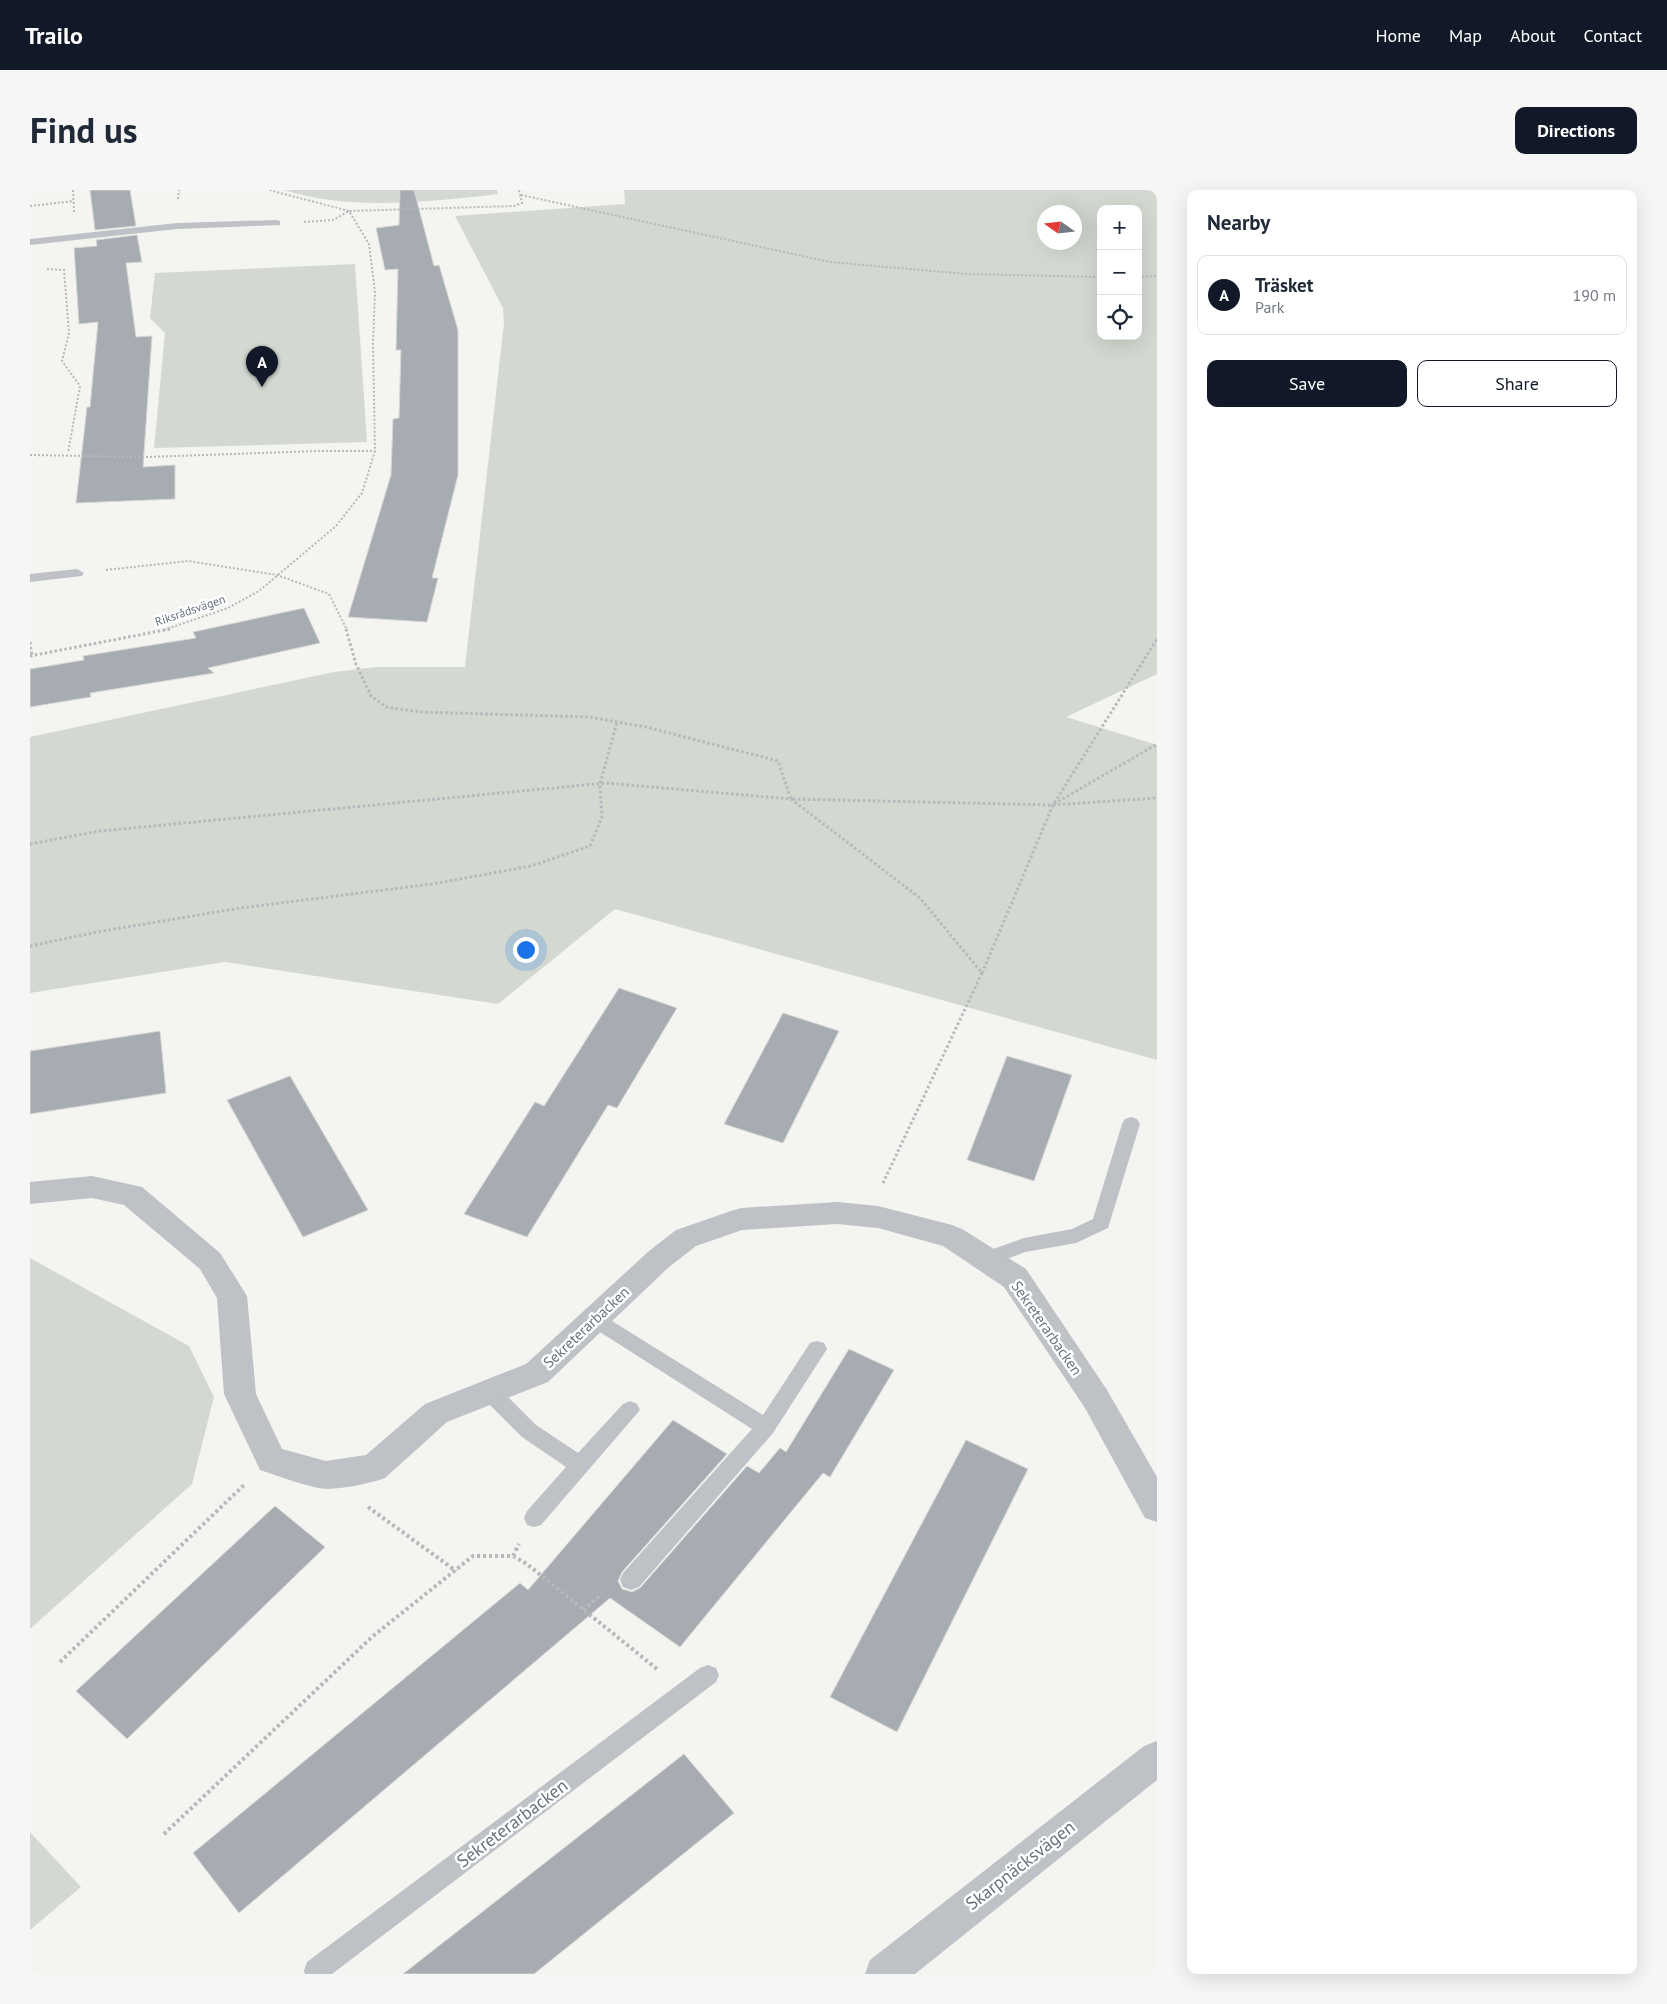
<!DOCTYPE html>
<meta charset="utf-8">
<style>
body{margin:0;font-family:"PT Sans",sans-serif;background:#f6f6f7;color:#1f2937}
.controls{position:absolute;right:15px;top:15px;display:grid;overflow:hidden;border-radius:10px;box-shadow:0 5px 20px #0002}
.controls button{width:45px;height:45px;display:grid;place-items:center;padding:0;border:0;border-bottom:1px solid #e0e1e3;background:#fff;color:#1f2937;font:25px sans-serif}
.compass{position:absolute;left:1007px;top:15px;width:45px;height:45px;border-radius:50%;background:#fff;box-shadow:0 5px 20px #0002;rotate:284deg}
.you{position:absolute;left:495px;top:759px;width:18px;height:18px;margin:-12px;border:4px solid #fff;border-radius:50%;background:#1a73e8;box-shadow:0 0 0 8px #1a73e833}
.badge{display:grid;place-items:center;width:32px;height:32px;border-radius:50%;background:#111827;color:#fff;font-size:16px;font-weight:700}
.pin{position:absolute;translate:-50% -41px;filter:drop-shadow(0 1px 2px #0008)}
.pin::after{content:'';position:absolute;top:26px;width:18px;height:15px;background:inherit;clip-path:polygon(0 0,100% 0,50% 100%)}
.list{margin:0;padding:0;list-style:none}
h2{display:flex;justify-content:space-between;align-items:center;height:65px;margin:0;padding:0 20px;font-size:21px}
h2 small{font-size:16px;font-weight:400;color:#747a83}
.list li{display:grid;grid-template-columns:32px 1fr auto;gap:15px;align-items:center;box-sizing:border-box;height:80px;margin:0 10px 10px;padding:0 10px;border:1px solid #e0e1e3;border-radius:10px}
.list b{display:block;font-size:19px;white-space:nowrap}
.list p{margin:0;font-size:16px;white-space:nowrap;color:#747a83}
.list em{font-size:16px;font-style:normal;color:#747a83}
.actions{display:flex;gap:10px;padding:15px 20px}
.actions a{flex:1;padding:11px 0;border:1px solid #111827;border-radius:10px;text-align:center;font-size:18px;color:#111827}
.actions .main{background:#111827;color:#fff}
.icon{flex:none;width:28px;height:28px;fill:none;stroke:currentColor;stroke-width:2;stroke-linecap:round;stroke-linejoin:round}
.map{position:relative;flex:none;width:1127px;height:1784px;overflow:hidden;border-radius:10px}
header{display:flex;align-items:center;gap:30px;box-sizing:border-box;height:70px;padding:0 25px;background:#111827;color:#fff}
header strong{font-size:24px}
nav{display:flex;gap:28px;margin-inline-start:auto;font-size:18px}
.intro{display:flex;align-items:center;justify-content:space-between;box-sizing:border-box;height:120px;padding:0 30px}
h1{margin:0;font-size:35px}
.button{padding:12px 22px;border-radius:10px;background:#111827;color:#fff;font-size:18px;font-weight:700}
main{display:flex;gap:30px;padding:0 30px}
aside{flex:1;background:#fff;border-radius:10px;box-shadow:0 5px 20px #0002}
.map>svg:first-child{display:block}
</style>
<header>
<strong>Trailo</strong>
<nav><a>Home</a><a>Map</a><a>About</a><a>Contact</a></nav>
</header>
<div class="intro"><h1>Find us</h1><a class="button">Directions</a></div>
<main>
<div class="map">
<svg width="1127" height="1784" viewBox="0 0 1127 1784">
<rect width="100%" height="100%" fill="#f4f4f1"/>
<path fill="#d3d9d1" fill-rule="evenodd" d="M 254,0 L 467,0 L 468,4 C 401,12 318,21 254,0 Z
M 594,0 L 1127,0 L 1127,484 L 1036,527 L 1127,555 L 1127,870 L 585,719 L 468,814 L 195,772 L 0,803 L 0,547 L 304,482 L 346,477 L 435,477 L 474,133 L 473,118 L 425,26 L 595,14 ZM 1071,19 L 1108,19 L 1108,146 L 1071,146 ZM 1044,22 L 1044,52 L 1014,52 L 1014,22 Z
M 325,74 L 337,252 L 124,258 L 135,143 L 120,128 L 125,83 Z
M 0,1068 L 159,1156 L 184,1207 L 162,1294 L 0,1439 Z
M 0,1642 L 51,1697 L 0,1740 Z"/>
<path fill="#a6acb1" stroke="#d6d6d4" d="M 60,0 L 100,0 L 106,36 L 65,40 Z
M 370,0 L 384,0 L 404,76 L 409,75 L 428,140 L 428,285 L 402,388 L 408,388 L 397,432 L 318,427 L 361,285 L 363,229 L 369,228 L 371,160 L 366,160 L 368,79 L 355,80 L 346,38 L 369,35 Z
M 107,45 L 112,72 L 96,73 L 106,147 L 122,146 L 113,277 L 145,275 L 145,309 L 46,313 L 57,217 L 60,217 L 68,132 L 49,134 L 44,58 L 67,56 L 66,50 Z
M 274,418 L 290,453 L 178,478 L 184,483 L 60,503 L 61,507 L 0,517 L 0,479 L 54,470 L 53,466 L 166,448 L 163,442 Z
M 589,798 L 647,818 L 587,918 L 578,915 L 497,1047 L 434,1024 L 505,912 L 514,916 Z
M 753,823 L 809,841 L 753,953 L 694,934 Z
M 130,841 L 136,903 L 0,924 L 0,861 Z
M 977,866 L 1042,885 L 1004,991 L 937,970 Z
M 260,886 L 338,1020 L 273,1047 L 197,910 Z
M 819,1159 L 864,1180 L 800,1287 L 793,1283 L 650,1457 L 580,1408 L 209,1723 L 163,1663 L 490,1393 L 498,1400 L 643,1230 L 697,1264 L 592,1382 L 588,1391 L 592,1399 L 602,1402 L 610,1398 L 717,1276 L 729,1283 L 750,1258 L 756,1262 Z
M 936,1250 L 998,1279 L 867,1542 L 800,1507 Z
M 245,1316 L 295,1357 L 97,1549 L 46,1501 Z
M 654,1564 L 704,1623 L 504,1784 L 373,1784 Z"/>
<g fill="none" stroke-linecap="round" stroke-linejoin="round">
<path stroke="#b6b8bb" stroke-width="2" stroke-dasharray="2 2" stroke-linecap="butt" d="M 43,0 L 44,22
M 491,5 L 800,72 L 937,84 L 1071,87
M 148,9 L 149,0
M 0,16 L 44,11
M 274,32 L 303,30 L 319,21 L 484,16 L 492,13 L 489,0
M 17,79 L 34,80 L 39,143 L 32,171 L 50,196 L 38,263
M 1108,87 L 1127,86
M 0,265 L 117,267 L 288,261 L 345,261
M 76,380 L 158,371 L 247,385 L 299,404 L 317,440
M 134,440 L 198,418 L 229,401 L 306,336 L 332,303 L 345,261 L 343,154 L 345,102 L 339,54 L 319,21 L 239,0"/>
<path stroke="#b6b8bb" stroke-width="3" stroke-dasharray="2.5 2.5" stroke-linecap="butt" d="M 316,439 L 326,474 L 341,506 L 356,517 L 390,522 L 559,527 L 616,537 L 748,571 L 761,609 L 1023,615 L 1127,608
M 0,452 L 2,466
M 0,466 L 140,439
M 1024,614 L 1127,554
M 0,654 L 70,641 L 576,593 L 761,609 L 890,708 L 952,783 L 853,993
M 0,756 L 67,742 L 210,718 L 402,694 L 501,676 L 560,656 L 572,627 L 570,594 L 587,532
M 952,783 L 1023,615 L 1127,449"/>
<path stroke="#b6b8bb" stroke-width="4" stroke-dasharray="3 3" stroke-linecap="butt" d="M 338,1317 L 426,1381
M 483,1366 L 489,1354
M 553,1420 L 572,1404
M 30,1472 L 215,1294
M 134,1644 L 342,1447 L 443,1366 L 483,1366 L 497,1374 L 627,1479"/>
<path fill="#bec1c5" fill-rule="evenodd" d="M 246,30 L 250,31 L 250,35 L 147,39 L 0,55 L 0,49 L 147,33 Z
M 47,379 L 54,383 L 52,386 L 0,392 L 0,384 Z
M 1101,927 L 1107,929 L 1110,934 L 1078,1038 L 1046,1053 L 995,1062 L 956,1077 L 949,1074 L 947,1069 L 949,1064 L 994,1048 L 1042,1039 L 1063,1029 L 1092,934 L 1095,929 Z
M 566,1121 L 733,1225 L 780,1153 L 787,1151 L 794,1153 L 797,1159 L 743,1243 L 609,1397 L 601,1400 L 593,1397 L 590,1390 L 593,1383 L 722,1239 L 559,1135 L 556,1129 L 559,1123 Z
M 460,1194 L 467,1196 L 506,1235 L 548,1263 L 593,1214 L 600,1211 L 607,1214 L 610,1220 L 511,1335 L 504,1337 L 497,1335 L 494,1328 L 497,1321 L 536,1277 L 492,1247 L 453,1208 L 450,1202 L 453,1196 Z
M 678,1475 L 686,1478 L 689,1485 L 686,1492 L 302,1784 L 275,1784 L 274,1781 L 277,1772 L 670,1478 Z"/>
<path fill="#bec1c5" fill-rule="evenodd" d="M 62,986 L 112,997 L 190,1063 L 217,1106 L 226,1204 L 252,1259 L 296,1271 L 336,1265 L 395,1214 L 496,1174 L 619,1061 L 646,1040 L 701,1021 L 711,1018 L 807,1012 L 848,1016 L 922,1035 L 932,1039 L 996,1079 L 1077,1200 L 1127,1287 L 1127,1332 L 1115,1328 L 1055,1218 L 974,1097 L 913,1056 L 848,1038 L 807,1034 L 712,1040 L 666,1056 L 639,1077 L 518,1192 L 417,1232 L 355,1288 C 338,1294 316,1298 298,1299 C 283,1299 245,1285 230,1280 L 194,1204 L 187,1108 L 170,1079 L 94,1015 L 62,1008 L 0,1014 L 0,992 Z
M 1127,1551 L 1127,1590 L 885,1784 L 835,1784 L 840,1770 L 1114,1556 Z"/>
</g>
<g text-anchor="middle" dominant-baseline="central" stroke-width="5" stroke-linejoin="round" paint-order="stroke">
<g font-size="12" fill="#67727f" stroke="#fff">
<text transform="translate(160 420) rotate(-19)">Riksrådsvägen</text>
</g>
<g font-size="15" fill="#67727f" stroke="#fff">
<text transform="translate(556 1137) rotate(-43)">Sekreterarbacken</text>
<text transform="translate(1017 1138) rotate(55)">Sekreterarbacken</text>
</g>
<g font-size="18" fill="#67727f" stroke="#fff">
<text transform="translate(482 1633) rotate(-37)">Sekreterarbacken</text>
<text transform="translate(990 1675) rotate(-38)">Skarpnäcksvägen</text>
</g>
</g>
</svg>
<div class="controls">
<button>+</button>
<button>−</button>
<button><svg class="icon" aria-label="locate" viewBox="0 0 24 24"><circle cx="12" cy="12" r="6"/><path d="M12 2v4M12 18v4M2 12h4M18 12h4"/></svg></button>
</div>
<svg class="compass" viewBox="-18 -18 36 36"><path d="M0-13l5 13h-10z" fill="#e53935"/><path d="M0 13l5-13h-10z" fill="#747a83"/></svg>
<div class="you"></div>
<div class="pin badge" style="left:232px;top:197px">A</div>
</div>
<aside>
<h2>Nearby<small></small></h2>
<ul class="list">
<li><span class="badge">A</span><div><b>Träsket</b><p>Park</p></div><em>190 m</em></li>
</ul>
<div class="actions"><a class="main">Save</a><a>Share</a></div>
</aside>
</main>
